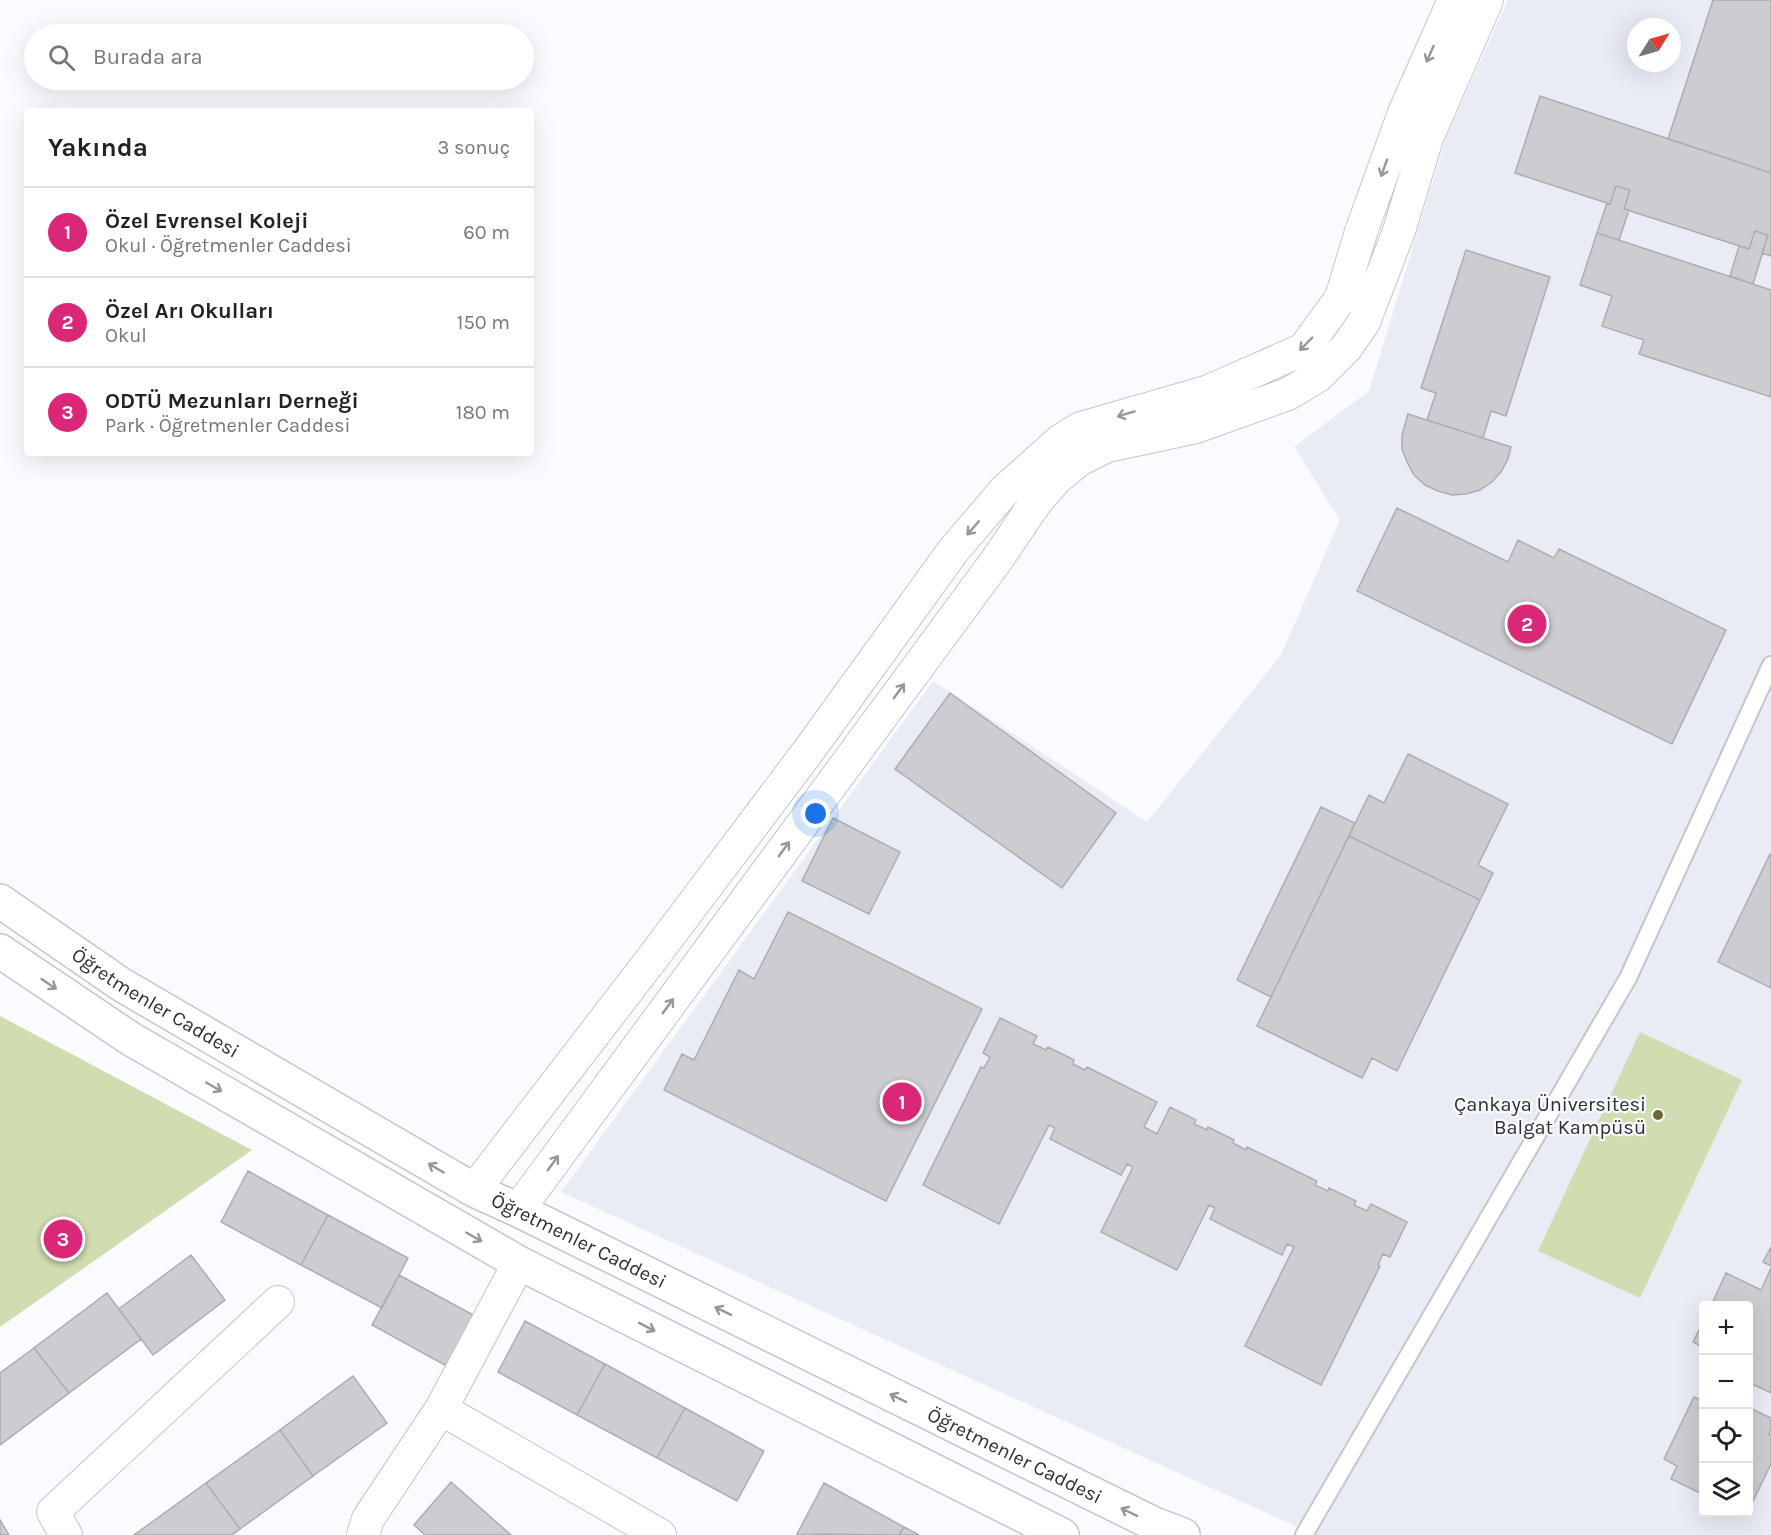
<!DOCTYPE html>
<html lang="tr">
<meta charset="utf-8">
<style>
body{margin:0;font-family:Karla,sans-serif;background:#f2f2f2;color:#222}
.controls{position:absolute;right:18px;bottom:18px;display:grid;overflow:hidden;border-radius:6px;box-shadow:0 6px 24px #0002}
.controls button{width:54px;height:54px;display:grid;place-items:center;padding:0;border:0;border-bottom:2px solid #e0e0e0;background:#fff;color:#222;font:30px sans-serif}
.compass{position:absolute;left:1627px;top:18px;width:54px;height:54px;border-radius:50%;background:#fff;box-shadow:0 6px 24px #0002;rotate:53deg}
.you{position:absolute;left:816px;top:814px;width:21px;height:21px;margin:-15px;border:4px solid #fff;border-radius:50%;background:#1a73e8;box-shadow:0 0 0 9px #1a73e833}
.badge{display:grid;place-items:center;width:39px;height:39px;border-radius:50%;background:#db2777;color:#fff;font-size:20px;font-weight:700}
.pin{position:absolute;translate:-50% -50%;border:3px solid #fff;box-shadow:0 2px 6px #0006}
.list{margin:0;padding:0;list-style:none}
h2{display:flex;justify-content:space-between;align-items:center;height:78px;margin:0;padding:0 24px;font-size:26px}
h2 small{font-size:20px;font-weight:400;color:#767676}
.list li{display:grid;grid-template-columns:39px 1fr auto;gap:18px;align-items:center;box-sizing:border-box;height:90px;padding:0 24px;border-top:2px solid #e0e0e0}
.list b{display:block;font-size:22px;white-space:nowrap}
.list p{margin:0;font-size:20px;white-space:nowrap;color:#767676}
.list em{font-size:20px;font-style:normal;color:#767676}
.icon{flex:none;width:33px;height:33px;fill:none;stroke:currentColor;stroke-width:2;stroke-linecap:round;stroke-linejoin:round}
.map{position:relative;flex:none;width:1771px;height:1535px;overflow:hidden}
.search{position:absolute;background:#fff;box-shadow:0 6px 24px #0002;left:24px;top:24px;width:510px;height:66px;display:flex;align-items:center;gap:15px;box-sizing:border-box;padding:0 21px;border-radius:33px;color:#767676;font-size:22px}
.panel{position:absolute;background:#fff;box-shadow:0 6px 24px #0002;left:24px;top:108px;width:510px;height:348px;border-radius:6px}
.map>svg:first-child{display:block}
</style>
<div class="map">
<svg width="1771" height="1535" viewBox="0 0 1771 1535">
<rect width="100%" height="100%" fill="#fafbff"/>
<path fill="#e9ecf5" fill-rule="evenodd" d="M 1508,0 L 1771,0 L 1771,1535 L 1315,1535 L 561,1192 L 933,681 L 1147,822 L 1281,655 L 1340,520 L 1294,447 L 1369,391 L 1447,135 ZM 1636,27 L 1672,27 L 1672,63 L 1636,63 ZM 1704,1306 L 1748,1306 L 1748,1512 L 1704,1512 Z"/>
<path fill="#d1dcb0" d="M 0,1016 L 252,1150 L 0,1327 Z
M 1640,1032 L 1742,1080 L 1640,1298 L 1538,1251 Z"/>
<path fill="#cdcdd1" stroke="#adadb1" stroke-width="1.5" d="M 1713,0 L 1771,0 L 1771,173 L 1668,139 Z
M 1540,96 L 1771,173 L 1771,256 L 1762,253 L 1768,235 L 1755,231 L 1749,249 L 1624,209 L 1630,190 L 1616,186 L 1610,204 L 1515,173 Z
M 1616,186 L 1630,190 L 1624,209 L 1629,210 L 1619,240 L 1597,233 L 1607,203 L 1610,204 Z
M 1755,231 L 1768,235 L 1753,284 L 1730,276 L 1739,246 L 1749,249 Z
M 1597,233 L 1771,290 L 1771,397 L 1639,354 L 1644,340 L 1602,326 L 1612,296 L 1580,285 Z
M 1466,250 L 1550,277 L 1506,416 L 1491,411 L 1483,438 L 1427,420 L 1436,393 L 1421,388 Z
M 1408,414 L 1511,447 L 1508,459 L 1501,472 L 1492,482 L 1480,490 L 1466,494 L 1452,495 L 1438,491 L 1425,485 L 1414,475 L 1407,462 L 1402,449 L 1402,435 Z
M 1397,508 L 1508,562 L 1518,540 L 1554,558 L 1559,549 L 1726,630 L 1672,744 L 1357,591 Z
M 950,693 L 1116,813 L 1062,888 L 895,769 Z
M 1408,754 L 1508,804 L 1478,865 L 1493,873 L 1480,900 L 1349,836 L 1369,795 L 1384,803 Z
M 1321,807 L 1355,823 L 1271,997 L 1237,980 Z
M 833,818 L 900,852 L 869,914 L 802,881 Z
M 1349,836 L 1480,900 L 1397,1071 L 1372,1058 L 1362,1078 L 1257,1026 Z
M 1770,854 L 1771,855 L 1771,988 L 1718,962 Z
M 788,912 L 982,1009 L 886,1201 L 664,1090 L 682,1054 L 694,1060 L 739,970 L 754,979 Z
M 1000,1018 L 1037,1036 L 1033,1044 L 1046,1050 L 1048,1047 L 1074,1060 L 1073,1064 L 1085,1070 L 1087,1067 L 1157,1102 L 1144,1127 L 1157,1134 L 1170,1107 L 1196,1120 L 1194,1124 L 1207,1130 L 1208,1127 L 1234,1140 L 1233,1143 L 1246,1150 L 1247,1147 L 1317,1181 L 1315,1185 L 1328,1191 L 1329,1188 L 1356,1201 L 1354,1205 L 1367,1211 L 1371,1204 L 1407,1222 L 1390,1257 L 1383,1254 L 1378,1265 L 1380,1266 L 1321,1385 L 1245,1346 L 1294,1247 L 1287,1244 L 1282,1255 L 1210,1219 L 1215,1208 L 1209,1205 L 1177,1270 L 1101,1232 L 1133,1167 L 1127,1164 L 1121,1175 L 1050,1139 L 1055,1128 L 1049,1125 L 999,1224 L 923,1185 L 981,1067 L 984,1068 L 990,1057 L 983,1053 Z
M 248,1171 L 328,1215 L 301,1265 L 221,1222 Z
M 328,1215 L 408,1258 L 382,1308 L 301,1265 Z
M 1771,1247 L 1771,1266 L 1763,1262 Z
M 191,1255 L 225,1300 L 153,1355 L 119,1309 Z
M 1771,1268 L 1771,1393 L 1748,1382 L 1748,1306 L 1711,1306 L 1726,1273 L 1761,1290 Z
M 399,1275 L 479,1318 L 452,1369 L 372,1325 Z
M 107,1293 L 141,1339 L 69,1393 L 34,1348 Z
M 1704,1320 L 1704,1348 L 1693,1342 Z
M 525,1321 L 605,1364 L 577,1415 L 498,1372 Z
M 34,1348 L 69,1393 L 0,1445 L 0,1373 Z
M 605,1364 L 685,1408 L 657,1458 L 577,1415 Z
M 353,1376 L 387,1423 L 313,1476 L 280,1430 Z
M 1694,1397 L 1704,1401 L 1704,1495 L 1671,1479 L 1677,1466 L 1664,1459 Z
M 1748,1407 L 1771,1418 L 1771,1429 L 1769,1434 L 1771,1435 L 1771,1464 L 1752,1503 L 1748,1501 Z
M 685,1408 L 764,1451 L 737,1501 L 657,1458 Z
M 280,1430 L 313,1476 L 240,1529 L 206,1483 Z
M 451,1482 L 511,1535 L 425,1535 L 414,1525 Z
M 206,1483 L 240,1529 L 232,1535 L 134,1535 Z
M 824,1483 L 904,1527 L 899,1535 L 797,1534 Z
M 0,1520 L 9,1535 L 0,1535 Z
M 904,1527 L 919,1535 L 899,1535 Z"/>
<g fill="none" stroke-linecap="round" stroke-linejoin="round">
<defs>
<path id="lane" d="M 1304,1535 L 1628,978 L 1771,665"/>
<path id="street" d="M 474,1190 L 654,956 L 812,746 L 953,551 L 1005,490 L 1061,440 L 1081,428 L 1209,391 L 1304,349 L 1341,298 L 1361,232 L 1404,113 L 1454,0
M 518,1210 L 996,561 L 1036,502 L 1056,479 L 1079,460 L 1107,446 L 1196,427 L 1288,394 L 1318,376 L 1346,348 L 1364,322 L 1399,231 L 1427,138 L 1487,0
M 441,1409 L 660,1535
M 66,1535 L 53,1512 L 278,1302
M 363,1535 L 368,1519 L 441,1409 L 519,1263"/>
<g id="secondary">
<path id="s1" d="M 0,901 L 122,985 L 474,1190 L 518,1210 L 1154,1524 L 1183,1535"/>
<path d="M 0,951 L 131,1039 L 519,1263 L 1062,1535"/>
</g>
</defs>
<use href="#lane" stroke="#c4c6ca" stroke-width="20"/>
<use href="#street" stroke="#c4c6ca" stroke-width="34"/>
<use href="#secondary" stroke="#c4c6ca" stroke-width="36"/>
<use href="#lane" stroke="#fff" stroke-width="16"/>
<use href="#street" stroke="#fff" stroke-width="32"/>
<use href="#secondary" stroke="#fff" stroke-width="33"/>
</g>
<defs><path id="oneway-shaft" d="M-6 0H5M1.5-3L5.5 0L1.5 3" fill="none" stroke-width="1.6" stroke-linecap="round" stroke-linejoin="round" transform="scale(1.5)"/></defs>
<g stroke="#969697">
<use href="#oneway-shaft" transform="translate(1430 54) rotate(114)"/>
<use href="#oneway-shaft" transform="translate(1384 168) rotate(110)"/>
<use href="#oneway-shaft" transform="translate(1306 344) rotate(134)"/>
<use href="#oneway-shaft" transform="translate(1126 414) rotate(163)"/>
<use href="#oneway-shaft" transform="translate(973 528) rotate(131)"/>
<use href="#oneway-shaft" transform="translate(899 691) rotate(-54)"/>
<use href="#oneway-shaft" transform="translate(784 849) rotate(-54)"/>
<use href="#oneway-shaft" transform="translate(49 984) rotate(34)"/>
<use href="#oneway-shaft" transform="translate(668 1006) rotate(-54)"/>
<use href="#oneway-shaft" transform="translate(214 1087) rotate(30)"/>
<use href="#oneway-shaft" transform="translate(553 1163) rotate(-54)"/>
<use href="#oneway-shaft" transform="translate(436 1168) rotate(-150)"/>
<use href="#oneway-shaft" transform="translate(474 1237) rotate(30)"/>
<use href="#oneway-shaft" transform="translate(723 1311) rotate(-154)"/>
<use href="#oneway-shaft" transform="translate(647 1327) rotate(27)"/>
<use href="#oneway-shaft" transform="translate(898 1398) rotate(-154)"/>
<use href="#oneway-shaft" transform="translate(1129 1512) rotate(-154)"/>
</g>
<circle fill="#6e6734" stroke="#fafbff" stroke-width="2" cx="1658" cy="1115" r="6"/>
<g text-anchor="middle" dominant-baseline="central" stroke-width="4.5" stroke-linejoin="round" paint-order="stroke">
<g font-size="20" fill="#2d2e2f" stroke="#fafbff">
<text stroke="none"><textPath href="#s1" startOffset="186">Öğretmenler Caddesi</textPath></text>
<text stroke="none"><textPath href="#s1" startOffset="672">Öğretmenler Caddesi</textPath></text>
<text stroke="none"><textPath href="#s1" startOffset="1158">Öğretmenler Caddesi</textPath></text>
</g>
<g font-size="20" fill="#2d2e2f" stroke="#fafbff" text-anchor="end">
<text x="1646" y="1104">Çankaya Üniversitesi<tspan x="1646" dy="23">Balgat Kampüsü</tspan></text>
</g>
</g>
</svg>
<div class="controls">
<button>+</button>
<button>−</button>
<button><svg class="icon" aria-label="locate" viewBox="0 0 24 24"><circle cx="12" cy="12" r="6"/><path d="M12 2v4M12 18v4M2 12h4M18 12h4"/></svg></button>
<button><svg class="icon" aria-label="layers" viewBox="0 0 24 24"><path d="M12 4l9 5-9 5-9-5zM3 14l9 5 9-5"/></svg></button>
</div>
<svg class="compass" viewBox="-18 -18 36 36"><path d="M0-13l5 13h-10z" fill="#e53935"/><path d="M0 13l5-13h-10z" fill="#767676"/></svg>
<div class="you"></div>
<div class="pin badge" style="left:902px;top:1102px">1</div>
<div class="pin badge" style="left:1527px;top:624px">2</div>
<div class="pin badge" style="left:63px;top:1239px">3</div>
<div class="search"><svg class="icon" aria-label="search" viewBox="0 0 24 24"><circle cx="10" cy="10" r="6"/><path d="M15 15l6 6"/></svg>Burada ara</div>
<section class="panel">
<h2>Yakında<small>3 sonuç</small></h2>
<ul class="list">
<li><span class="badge">1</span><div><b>Özel Evrensel Koleji</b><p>Okul · Öğretmenler Caddesi</p></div><em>60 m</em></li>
<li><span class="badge">2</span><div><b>Özel Arı Okulları</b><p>Okul</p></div><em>150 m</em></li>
<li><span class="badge">3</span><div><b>ODTÜ Mezunları Derneği</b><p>Park · Öğretmenler Caddesi</p></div><em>180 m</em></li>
</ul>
</section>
</div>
